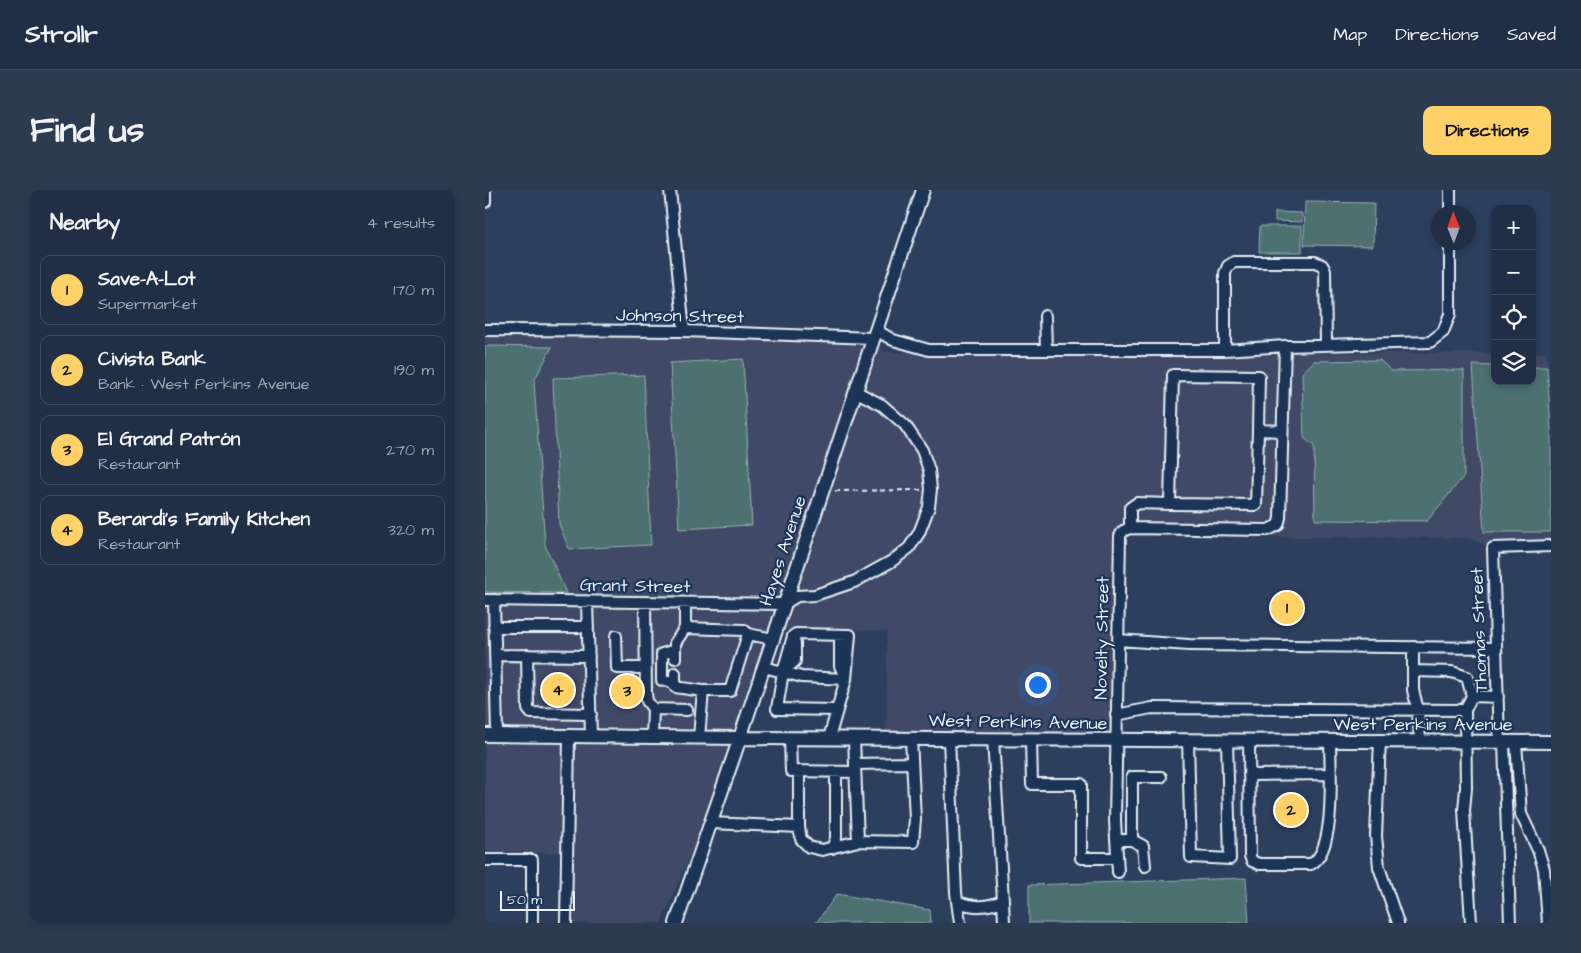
<!DOCTYPE html>
<meta charset="utf-8">
<style>
body{margin:0;font-family:"Architects Daughter",sans-serif;background:#2d3b51;color:#f1f3f6}
.controls{position:absolute;right:15px;top:15px;display:grid;overflow:hidden;border-radius:10px;box-shadow:0 2px 8px #0003}
.controls button{width:45px;height:45px;display:grid;place-items:center;padding:0;border:0;border-bottom:1px solid #3e4a5f;background:#212f46;color:#f1f3f6;font:25px sans-serif}
.compass{position:absolute;left:946px;top:15px;width:45px;height:45px;border-radius:50%;background:#212f46;box-shadow:0 2px 8px #0003;rotate:359deg}
.scale{position:absolute;left:15px;bottom:12px;width:75px;box-sizing:border-box;padding-left:5px;border:2px solid #e8f1f8;border-top:0;font-size:14px;line-height:18px;white-space:nowrap;color:#e8f1f8;-webkit-text-stroke:4px #1d3557;paint-order:stroke}
.you{position:absolute;left:552px;top:494px;width:18px;height:18px;margin:-12px;border:4px solid #fff;border-radius:50%;background:#1a73e8;box-shadow:0 0 0 8px #1a73e833}
.badge{display:grid;place-items:center;width:32px;height:32px;border-radius:50%;background:#ffd166;color:#111;font-size:16px;font-weight:700}
.pin{position:absolute;translate:-50% -50%;border:2px solid #fff;box-shadow:0 1px 5px #0006}
.list{margin:0;padding:0;list-style:none}
h2{display:flex;justify-content:space-between;align-items:center;height:65px;margin:0;padding:0 20px;font-size:21px}
h2 small{font-size:16px;font-weight:400;color:#a2a9b3}
.list li{display:grid;grid-template-columns:32px 1fr auto;gap:15px;align-items:center;box-sizing:border-box;height:70px;margin:0 10px 10px;padding:0 10px;border:1px solid #3e4a5f;border-radius:10px}
.list b{display:block;font-size:19px;white-space:nowrap}
.list p{margin:0;font-size:16px;white-space:nowrap;color:#a2a9b3}
.list em{font-size:16px;font-style:normal;color:#a2a9b3}
.icon{flex:none;width:28px;height:28px;fill:none;stroke:currentColor;stroke-width:2;stroke-linecap:round;stroke-linejoin:round}
.map{position:relative;flex:none;width:1066px;height:733px;overflow:hidden;border-radius:10px}
header{display:flex;align-items:center;gap:30px;box-sizing:border-box;height:70px;padding:0 25px;background:#212f46;border-bottom:1px solid #3e4a5f}
header strong{font-size:24px}
nav{display:flex;gap:28px;margin-inline-start:auto;font-size:18px}
.intro{display:flex;align-items:center;justify-content:space-between;box-sizing:border-box;height:120px;padding:0 30px}
h1{margin:0;font-size:35px}
.button{padding:12px 22px;border-radius:10px;background:#ffd166;color:#111;font-size:18px;font-weight:700}
main{display:flex;gap:30px;padding:0 30px}
aside{flex:1;background:#212f46;border-radius:10px;box-shadow:0 2px 8px #0003}
.map>svg:first-child{display:block}
</style>
<header>
<strong>Strollr</strong>
<nav><a>Map</a><a>Directions</a><a>Saved</a></nav>
</header>
<div class="intro"><h1>Find us</h1><a class="button">Directions</a></div>
<main>
<aside>
<h2>Nearby<small>4 results</small></h2>
<ul class="list">
<li><span class="badge">1</span><div><b>Save-A-Lot</b><p>Supermarket</p></div><em>170 m</em></li>
<li><span class="badge">2</span><div><b>Civista Bank</b><p>Bank · West Perkins Avenue</p></div><em>190 m</em></li>
<li><span class="badge">3</span><div><b>El Grand Patrón</b><p>Restaurant</p></div><em>270 m</em></li>
<li><span class="badge">4</span><div><b>Berardi's Family Kitchen</b><p>Restaurant</p></div><em>320 m</em></li>
</ul>
</aside>
<div class="map">
<svg width="1066" height="733" viewBox="0 0 1066 733">
<rect width="100%" height="100%" fill="#2c3f5d"/>
<filter id="ink" filterUnits="userSpaceOnUse"><feTurbulence type="fractalNoise" baseFrequency=".02" numOctaves="2"/><feDisplacementMap in="SourceGraphic" scale="10" xChannelSelector="R" yChannelSelector="G"/><feConvolveMatrix kernelMatrix="1 2 1 2 8 2 1 2 1" color-interpolation-filters="sRGB"/></filter>
<g filter="url(#ink)">
<path fill="#3f4a65" d="M 0,140 L 388,148 L 399,162 L 1010,163 L 1010,191 L 1047,191 L 1047,163 L 1062,163 L 1066,224 L 1066,356 L 1008,358 L 983,348 L 636,346 L 631,550 L 401,548 L 402,441 L 291,440 L 255,548 L 176,733 L 74,733 L 75,663 L 0,662 Z"/>
<path fill="#4d6f70" stroke="#9ab0b4" d="M 820,12 L 889,13 L 888,56 L 819,55 Z
M 790,22 L 817,23 L 817,32 L 790,31 Z
M 775,36 L 817,36 L 817,62 L 774,62 Z
M 0,156 L 67,157 L 49,191 L 60,355 L 81,403 L 0,402 Z
M 258,169 L 267,335 L 194,339 L 185,173 Z
M 895,170 L 906,181 L 979,180 L 979,286 L 942,331 L 830,330 L 829,256 L 819,248 L 817,183 L 829,171 Z
M 988,175 L 1010,176 L 1010,191 L 1047,191 L 1047,177 L 1062,177 L 1066,242 L 1066,342 L 999,342 Z
M 159,185 L 166,355 L 84,359 L 74,334 L 68,188 Z
M 761,688 L 764,733 L 544,733 L 544,695 Z
M 352,704 L 445,720 L 446,733 L 331,733 Z"/>
<g fill="none" stroke-linecap="round" stroke-linejoin="round">
<defs>
<path id="minor" d="M 185,0 L 199,141
M 0,12 L 0,0
M 965,22 L 965,0
M 560,126 L 561,160
M 0,140 L 199,141 L 388,148
M 391,140 L 408,150 L 444,160 L 740,160 L 800,156 L 945,152 L 958,142 L 965,124 L 965,52
M 740,160 L 740,83 L 743,76 L 749,72 L 830,72 L 837,75 L 840,80 L 841,154
M 685,314 L 771,315 L 773,240
M 645,338 L 645,318 L 652,313 L 685,314 L 688,185 L 774,186 L 773,240 L 797,241
M 0,410 L 299,414 L 312,406 L 330,405 L 369,392 L 407,371 L 424,358 L 434,343 L 444,317 L 446,299 L 444,280 L 437,260 L 420,235 L 397,215 L 370,201
M 9,410 L 12,545
M 102,412 L 106,546
M 160,413 L 161,503 L 162,511 L 168,519
M 200,413 L 200,438 L 259,440 L 263,444 L 245,501 L 218,501 L 214,547
M 9,437 L 103,437
M 263,444 L 288,449
M 131,446 L 132,478 L 160,478
M 633,450 L 704,455 L 1011,458
M 928,457 L 928,500 L 933,520 L 935,551
M 10,465 L 104,466
M 42,465 L 43,519 L 46,523 L 106,524
M 190,468 L 190,453 L 200,438
M 279,477 L 317,487 L 361,489 L 355,476 L 355,445
M 299,481 L 310,471 L 310,453
M 928,481 L 967,482 L 982,487 L 987,506
M 190,483 L 190,497 L 218,501
M 190,493 L 177,490 L 177,464 L 190,460
M 631,525 L 667,518 L 980,520
M 167,547 L 168,519 L 202,520
M 305,548 L 306,581 L 370,582
M 344,548 L 361,489 L 365,445 L 311,444 L 308,446 L 298,482 L 292,519 L 351,520
M 369,548 L 373,651 L 428,652 L 430,629 L 426,548
M 464,549 L 471,702 L 472,711 C 486,718 504,718 518,710 L 508,549
M 546,549 L 547,594 L 596,594 L 596,668 L 632,668
M 703,550 L 706,667 L 745,669 L 742,550
M 764,550 L 765,666 L 767,671 L 774,674 L 826,674 C 852,661 845,577 845,550
M 895,550 L 891,646 L 894,677 L 913,733
M 1014,552 L 1008,358 L 1066,356
M 1019,552 L 1025,733
M 1031,552 L 1036,624 L 1053,660 L 1059,679 L 1063,733
M 370,574 L 427,573
M 314,581 L 314,637 L 316,649 L 324,657 L 337,660 L 373,651
M 764,585 L 845,584
M 226,633 L 314,637
M 631,650 L 647,650 L 647,587 L 676,587
M 647,650 L 658,656 L 660,676
M 347,658 L 351,648 L 351,582
M 0,670 L 47,670 L 47,733
M 633,682 L 630,631 L 635,346 L 638,341 L 645,338 L 783,340 L 793,335 L 795,328 L 800,156
M 518,710 L 519,733
M 472,711 L 475,733
M 81,733 L 84,546
M 986,733 L 979,620 L 981,598 L 980,520 L 987,506 L 1013,507"/>
<path id="major" d="M 0,545 L 255,548 L 1066,552
M 191,733 L 255,548 L 438,0"/>
</defs>
<use href="#minor" stroke="#e8f1f8" stroke-width="14"/>
<use href="#major" stroke="#e8f1f8" stroke-width="16"/>
<path stroke="#e8f1f8" stroke-width="2" stroke-dasharray="5 4" stroke-linecap="butt" d="M 350,301 L 437,300"/>
<use href="#minor" stroke="#1d3557" stroke-width="10"/>
<use href="#major" stroke="#1d3557" stroke-width="12"/>
</g>
</g>
<g text-anchor="middle" dominant-baseline="central" stroke-width="4.5" stroke-linejoin="round" paint-order="stroke">
<g font-size="18" fill="#e8f1f8" stroke="#1d3557">
<text transform="translate(195 126) rotate(1)">Johnson Street</text>
<text transform="translate(298 361) rotate(-72)">Hayes Avenue</text>
<text transform="translate(150 396) rotate(1)">Grant Street</text>
<text transform="translate(994 440) rotate(-92)">Thomas Street</text>
<text transform="translate(617 448) rotate(-89)">Novelty Street</text>
<text transform="translate(533 532) rotate(1)">West Perkins Avenue</text>
<text x="938" y="534">West Perkins Avenue</text>
</g>
</g>
</svg>
<div class="controls">
<button>+</button>
<button>−</button>
<button><svg class="icon" aria-label="locate" viewBox="0 0 24 24"><circle cx="12" cy="12" r="6"/><path d="M12 2v4M12 18v4M2 12h4M18 12h4"/></svg></button>
<button><svg class="icon" aria-label="layers" viewBox="0 0 24 24"><path d="M12 4l9 5-9 5-9-5zM3 14l9 5 9-5"/></svg></button>
</div>
<svg class="compass" viewBox="-18 -18 36 36"><path d="M0-13l5 13h-10z" fill="#e53935"/><path d="M0 13l5-13h-10z" fill="#a2a9b3"/></svg>
<div class="scale">50 m</div>
<div class="you"></div>
<div class="pin badge" style="left:802px;top:418px">1</div>
<div class="pin badge" style="left:806px;top:620px">2</div>
<div class="pin badge" style="left:142px;top:501px">3</div>
<div class="pin badge" style="left:73px;top:500px">4</div>
</div>
</main>
